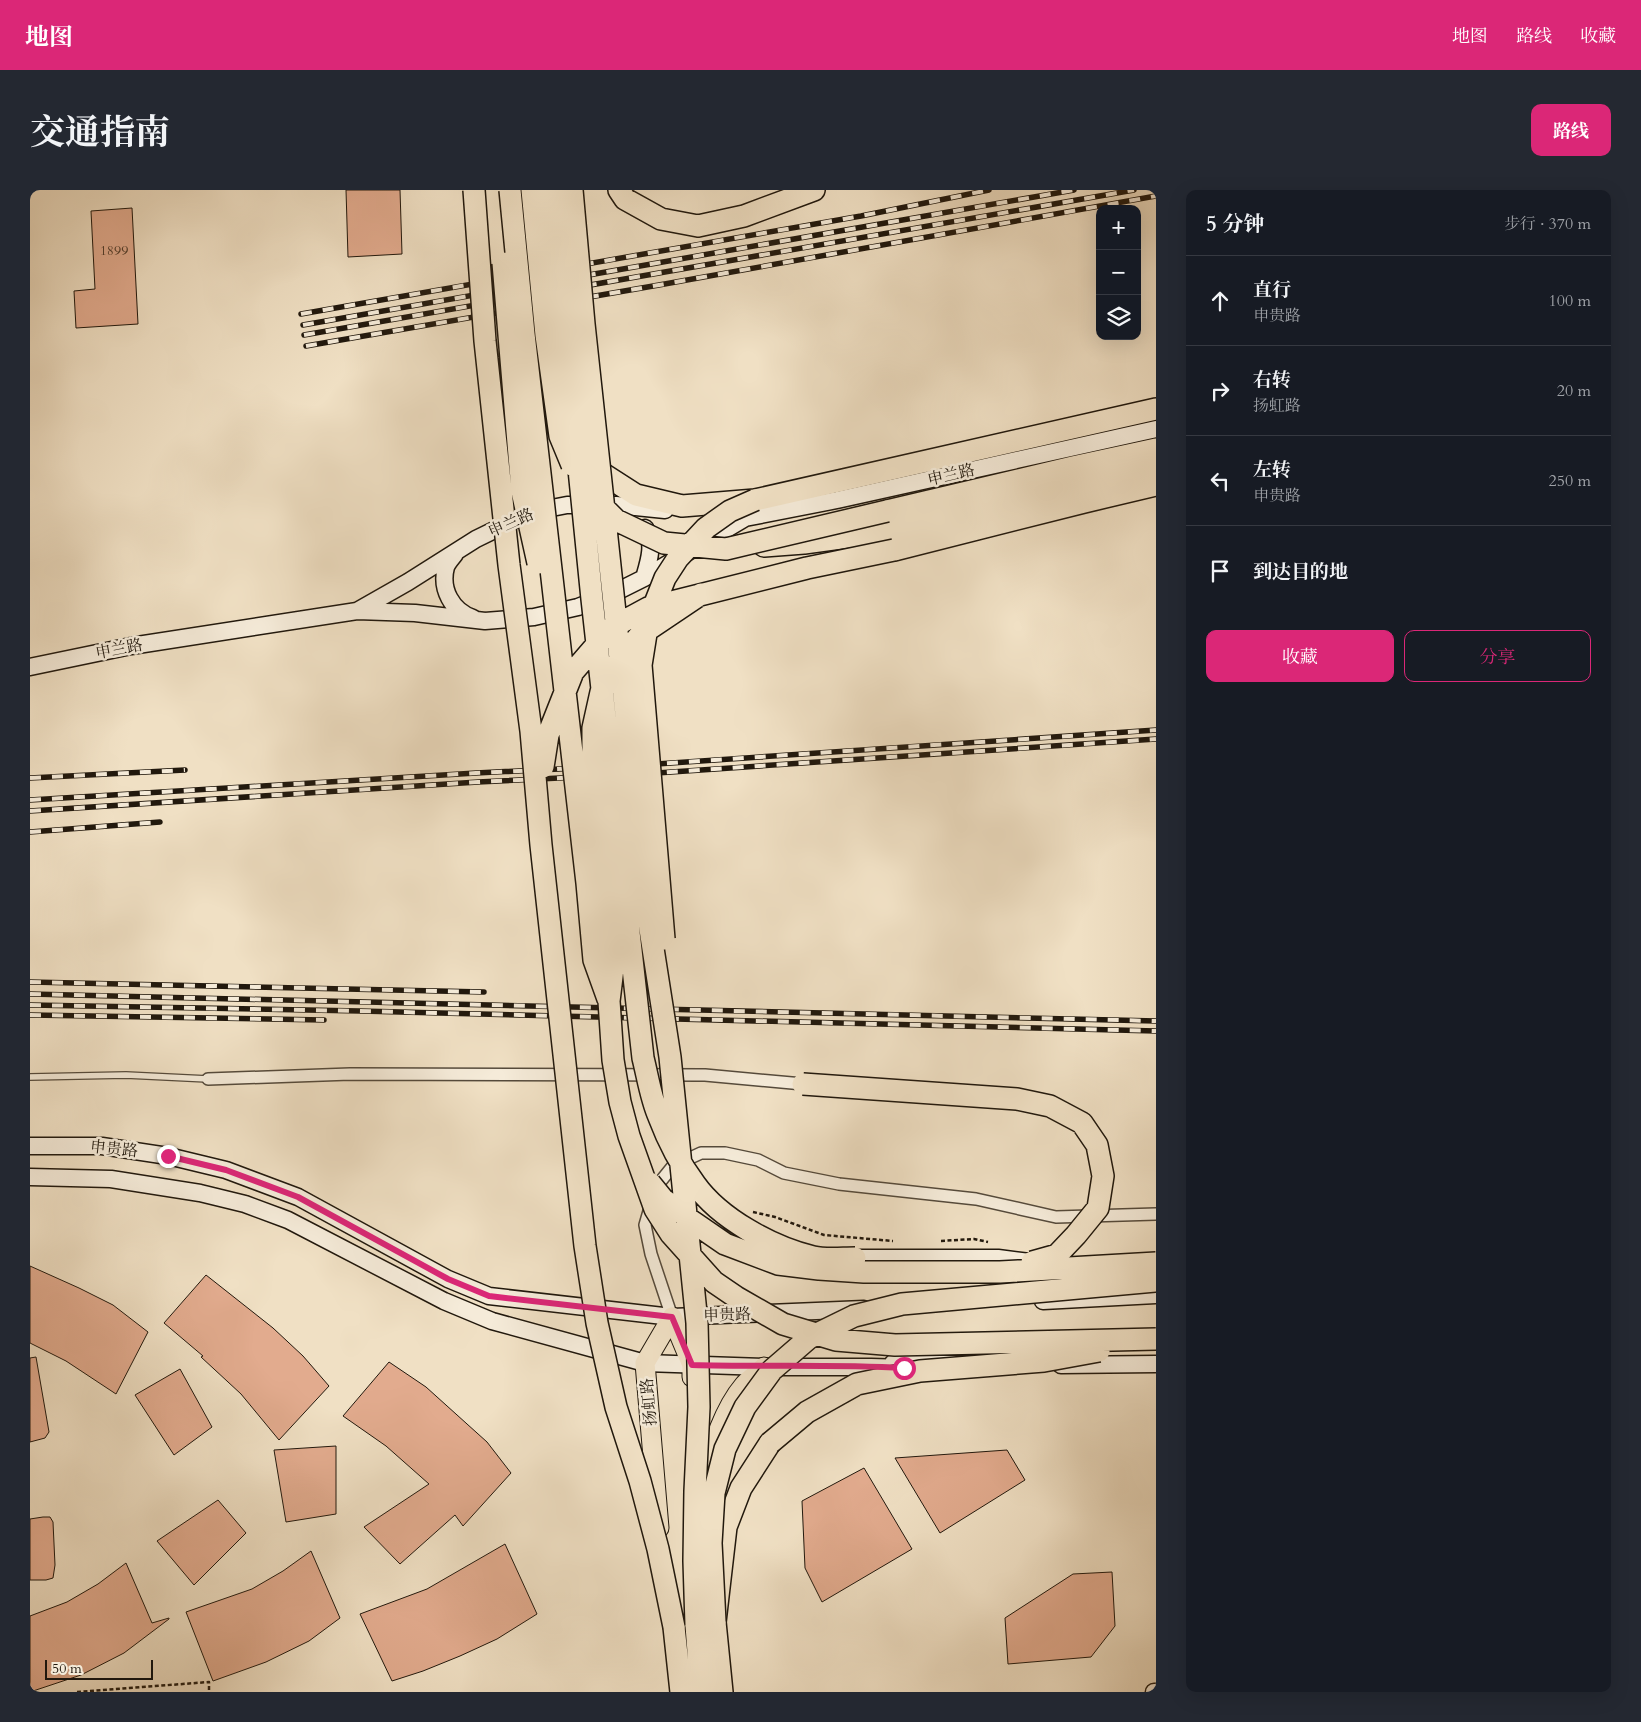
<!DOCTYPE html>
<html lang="zh">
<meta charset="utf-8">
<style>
body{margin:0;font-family:Cardo,"Noto Serif SC",serif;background:#242831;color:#f1f3f6}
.controls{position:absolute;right:15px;top:15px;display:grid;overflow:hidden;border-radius:10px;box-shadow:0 5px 20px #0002}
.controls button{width:45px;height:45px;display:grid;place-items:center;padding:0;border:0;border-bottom:1px solid #363941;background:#171b24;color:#f1f3f6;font:25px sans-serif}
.scale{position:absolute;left:15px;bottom:12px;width:108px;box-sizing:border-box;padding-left:5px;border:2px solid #21180d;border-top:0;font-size:14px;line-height:18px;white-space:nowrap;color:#21180d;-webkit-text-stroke:4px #f5ebd9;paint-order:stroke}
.stop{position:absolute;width:15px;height:15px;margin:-11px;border:4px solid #db2777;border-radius:50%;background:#fff}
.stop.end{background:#db2777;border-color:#fff;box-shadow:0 1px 5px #0008}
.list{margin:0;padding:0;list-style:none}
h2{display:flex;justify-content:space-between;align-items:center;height:65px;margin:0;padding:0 20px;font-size:21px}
h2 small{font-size:16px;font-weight:400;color:#9ea1a6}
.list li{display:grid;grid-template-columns:32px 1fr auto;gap:15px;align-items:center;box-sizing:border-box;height:90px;padding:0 20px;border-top:1px solid #363941}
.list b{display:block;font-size:19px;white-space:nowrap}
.list p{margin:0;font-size:16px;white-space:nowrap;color:#9ea1a6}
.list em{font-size:16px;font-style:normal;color:#9ea1a6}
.actions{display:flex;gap:10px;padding:15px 20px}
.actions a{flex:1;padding:11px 0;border:1px solid #db2777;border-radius:10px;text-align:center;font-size:18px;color:#db2777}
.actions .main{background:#db2777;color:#fff}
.icon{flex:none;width:28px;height:28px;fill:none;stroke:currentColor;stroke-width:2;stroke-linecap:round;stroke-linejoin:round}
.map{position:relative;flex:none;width:1126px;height:1502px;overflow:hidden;border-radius:10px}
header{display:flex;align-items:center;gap:30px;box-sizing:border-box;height:70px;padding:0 25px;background:#db2777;color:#fff}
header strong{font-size:24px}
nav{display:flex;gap:28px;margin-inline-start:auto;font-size:18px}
.intro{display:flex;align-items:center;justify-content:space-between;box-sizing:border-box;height:120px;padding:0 30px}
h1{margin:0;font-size:35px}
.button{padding:12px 22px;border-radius:10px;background:#db2777;color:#fff;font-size:18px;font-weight:700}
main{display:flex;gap:30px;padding:0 30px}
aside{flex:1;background:#171b24;border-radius:10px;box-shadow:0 5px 20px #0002}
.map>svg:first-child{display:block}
</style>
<header>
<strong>地图</strong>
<nav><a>地图</a><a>路线</a><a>收藏</a></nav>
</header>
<div class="intro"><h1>交通指南</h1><a class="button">路线</a></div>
<main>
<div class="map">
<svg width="1126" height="1502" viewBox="0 0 1126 1502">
<rect width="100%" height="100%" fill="#f0e0c4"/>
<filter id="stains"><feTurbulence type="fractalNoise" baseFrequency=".004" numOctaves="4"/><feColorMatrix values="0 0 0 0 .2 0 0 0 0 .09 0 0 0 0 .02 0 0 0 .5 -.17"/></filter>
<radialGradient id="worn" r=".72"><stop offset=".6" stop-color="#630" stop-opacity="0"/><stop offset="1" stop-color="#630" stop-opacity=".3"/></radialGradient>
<path fill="#e2ab8e" stroke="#21180d" d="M 316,0 L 370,0 L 372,64 L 318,67 Z
M 102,18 L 108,134 L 46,138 L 44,101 L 65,99 L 61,21 Z
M 0,1076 L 49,1098 L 83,1115 L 118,1142 L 86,1204 L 36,1171 L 0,1153 Z
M 176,1085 L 243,1138 L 273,1166 L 299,1196 L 249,1250 L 211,1204 L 171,1167 L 173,1166 L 134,1133 Z
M 6,1167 L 19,1242 L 15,1248 L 0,1252 L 0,1168 Z
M 359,1172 L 396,1197 L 457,1252 L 481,1283 L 433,1336 L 425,1325 L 370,1374 L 334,1337 L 399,1294 L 356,1256 L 313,1226 Z
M 150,1179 L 182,1237 L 144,1265 L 105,1205 Z
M 306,1256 L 306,1324 L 256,1332 L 244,1260 Z
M 977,1260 L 995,1290 L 910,1343 L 865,1268 Z
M 834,1278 L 882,1359 L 792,1412 L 775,1378 L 772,1311 Z
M 188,1310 L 216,1343 L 164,1395 L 127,1351 Z
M 13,1327 L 20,1327 L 23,1332 L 25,1375 L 23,1388 L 16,1390 L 0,1390 L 0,1329 Z
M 475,1354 L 507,1424 L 467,1449 L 430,1466 L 393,1481 L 362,1491 L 330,1424 L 397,1399 Z
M 281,1361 L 310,1428 L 279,1451 L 236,1472 L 183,1491 L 156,1422 L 222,1399 L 253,1381 Z
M 96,1373 L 122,1433 L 139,1428 L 139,1429 L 94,1463 L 51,1485 L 0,1502 L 0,1426 L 37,1412 L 68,1394 Z
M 1082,1382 L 1085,1436 L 1061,1467 L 978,1474 L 975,1428 L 1043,1384 Z"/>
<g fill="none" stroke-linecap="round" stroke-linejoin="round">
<defs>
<path id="lane" d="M 0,887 L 96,885 L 178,889"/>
<path id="street" d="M 178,889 L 320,884 L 675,885 L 773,894
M 642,1127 L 621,1064 L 615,1035 L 626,997 L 643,976 L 671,963 L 695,963 L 728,970 L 754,983 L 809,994 L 946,1009 L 1026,1027 L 1126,1024"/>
<path id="secondary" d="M 689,325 L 715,328 L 807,310 L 1126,239
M 425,364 C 422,368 418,372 416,377 C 410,399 422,421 443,428
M 614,388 C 619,371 625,353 615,338
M 327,421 L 378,392 L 446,349 L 501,322 L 537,315 L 586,315 L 635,320
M 0,477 L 101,456 L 327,421 L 385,423 L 455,431 L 504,427 L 548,417 L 586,402 L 614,388 L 715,328
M 0,956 L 72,956 L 138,966 L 196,980 L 268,1007 L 418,1089 L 459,1106 L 642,1127 L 834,1119
M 0,987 L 81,989 L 170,1003 L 215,1014 L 258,1030 L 414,1111 L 462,1131 L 615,1173 L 734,1177 L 841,1177 L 876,1178
M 825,1068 L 968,1068 L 1008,1073
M 1013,1111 L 1126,1105
M 863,1173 L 937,1161
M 1031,1175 L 1126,1174
M 1124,1502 L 1126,1502"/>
<path id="primary" d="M 642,1127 L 662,1175 L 662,1187
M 670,1298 C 680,1265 691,1222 714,1195 C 720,1188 728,1183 734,1177
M 629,1338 L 615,1173 L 642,1127"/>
<path id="highway" d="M 589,0 L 595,9 L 631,29 L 668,36 L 714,26 L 784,0
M 503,171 L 515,211 L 528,232
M 559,272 L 564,278 L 606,305 L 652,316 L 725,310 L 1126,219
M 857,321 L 1043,277 L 1126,259
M 734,356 L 774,353 L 862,341 L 1048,293 L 1126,276
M 864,360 L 1054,312 L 1126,295
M 666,1435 L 671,1502
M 644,1437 L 651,1502
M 692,1502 L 685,1432 L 696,1337 L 711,1298 L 740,1253"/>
</defs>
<use href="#lane" stroke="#554a3b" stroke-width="8"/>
<use href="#street" stroke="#554a3b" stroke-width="14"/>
<use href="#secondary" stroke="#21180d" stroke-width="19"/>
<use href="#primary" stroke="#21180d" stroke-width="21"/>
<use href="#highway" stroke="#21180d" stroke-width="24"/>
<path stroke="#21180d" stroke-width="2.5" stroke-dasharray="4 2.5" stroke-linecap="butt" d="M 723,1022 L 745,1027 L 794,1045 L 863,1051
M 911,1051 L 944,1049 L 958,1052
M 47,1502 L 179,1492 L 179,1502"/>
<use href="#lane" stroke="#f5ebd9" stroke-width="5.5"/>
<use href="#street" stroke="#f5ebd9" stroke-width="11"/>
<use href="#secondary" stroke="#f5ebd9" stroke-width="16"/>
<use href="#primary" stroke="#f0e0c4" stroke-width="19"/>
<use href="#highway" stroke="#f0e0c4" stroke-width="21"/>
<defs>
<path id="rail" d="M 271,124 L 831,26 L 959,0
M 273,135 L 1044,0
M 274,145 L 1104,0
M 276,156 L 629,95 L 1126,6
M 0,588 L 155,580
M 0,610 L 446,583 L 612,575 L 1126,540
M 0,621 L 448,592 L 612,584 L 1126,549
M 0,642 L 130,632
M 0,792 L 454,802
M 0,804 L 1126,831
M 0,815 L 330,821 L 1126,841
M 0,825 L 294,830"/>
</defs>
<use href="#rail" stroke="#21180d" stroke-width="5.5"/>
<use href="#rail" stroke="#f5ebd9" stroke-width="4" stroke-dasharray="11" stroke-linecap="butt"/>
<defs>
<path id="highway-bridge" d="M 444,0 L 455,151 L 479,375 L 501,541 L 511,655 L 555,1056 L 567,1133 L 586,1217 L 610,1291 L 628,1359 L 644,1437
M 480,0 L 494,144 L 557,693 L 564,770 L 578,809
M 502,0 L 516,145 L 530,246 L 542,275
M 521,0 L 562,409 L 613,868 C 618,888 621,909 629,927 C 638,951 650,974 665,994 C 690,1029 742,1057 783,1067 C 796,1070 812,1068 825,1068
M 542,0 L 554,134 L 617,720 L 640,867 L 667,1133 L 669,1217 L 665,1301 L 664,1371 L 666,1435
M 473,73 L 492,301 L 508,373
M 569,313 L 586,330 L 634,353 L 696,359 L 857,321
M 671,404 L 610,445 L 589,470 L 571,502 L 563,538 L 563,581 L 572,642 L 584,770 L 579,811 L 583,870 L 590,912 L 599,946 L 625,1019 L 641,1044 L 684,1092 L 706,1107 L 753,1134 L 806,1150 L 865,1155 L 1126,1149
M 513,577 L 518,545 L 543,482 L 581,438 L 618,418 L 777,378 L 864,360
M 634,749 L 611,475 L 618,431 L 635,388 L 648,368 L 676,338 L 700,321 L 725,310
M 773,894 L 987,909 L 1020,916 L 1052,933 L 1067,955 L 1073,986 L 1068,1018 L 1046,1045 L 1027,1065 L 1002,1072
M 620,993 L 633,1009 L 663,1032 L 695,1054 L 748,1074 L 789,1079 L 834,1082 L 970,1082 L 1126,1073
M 740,1253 L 777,1222 L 827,1194 L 890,1181 L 1014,1171 L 1069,1161
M 685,1432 L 681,1353 L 684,1303 L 695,1259 L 715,1217 L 742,1180 L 779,1148 L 824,1126 L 872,1114 L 1126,1091"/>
</defs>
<use href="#highway-bridge" stroke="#21180d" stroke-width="24" stroke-linecap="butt"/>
<use href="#highway-bridge" stroke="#f0e0c4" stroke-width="21"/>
</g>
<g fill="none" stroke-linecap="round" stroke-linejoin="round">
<path stroke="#db2777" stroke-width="6" d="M 138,966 L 196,980 L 268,1007 L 418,1089 L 459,1106 L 642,1127 L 662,1175 C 732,1177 804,1174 874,1178"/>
</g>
<g text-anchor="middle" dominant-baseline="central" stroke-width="5" stroke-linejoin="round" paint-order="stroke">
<g font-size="14" fill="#513d2d">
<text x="84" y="60">1899</text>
</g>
<g font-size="16" fill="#21180d" stroke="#f5ebd9">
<text transform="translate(921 285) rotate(-13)">申兰路</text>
<text transform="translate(481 333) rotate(-24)">申兰路</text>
<text transform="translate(89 459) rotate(-11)">申兰路</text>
<text transform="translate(84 959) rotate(6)">申贵路</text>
<text transform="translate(697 1125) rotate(-2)">申贵路</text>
<text transform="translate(619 1212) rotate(-95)">扬虹路</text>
</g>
</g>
<rect width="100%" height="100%" filter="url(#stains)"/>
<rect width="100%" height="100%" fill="url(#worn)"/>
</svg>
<div class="controls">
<button>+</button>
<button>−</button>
<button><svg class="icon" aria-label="layers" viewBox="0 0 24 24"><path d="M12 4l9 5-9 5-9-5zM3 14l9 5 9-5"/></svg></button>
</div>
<div class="scale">50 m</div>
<div class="stop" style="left:874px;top:1178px"></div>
<div class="stop end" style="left:138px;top:966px"></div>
</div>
<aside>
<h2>5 分钟<small>步行 · 370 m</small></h2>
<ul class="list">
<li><svg class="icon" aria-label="ahead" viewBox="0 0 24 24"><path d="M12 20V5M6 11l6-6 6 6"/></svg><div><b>直行</b><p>申贵路</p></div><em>100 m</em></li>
<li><svg class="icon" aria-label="right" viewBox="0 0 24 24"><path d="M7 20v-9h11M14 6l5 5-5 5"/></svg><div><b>右转</b><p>扬虹路</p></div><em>20 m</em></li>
<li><svg class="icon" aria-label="left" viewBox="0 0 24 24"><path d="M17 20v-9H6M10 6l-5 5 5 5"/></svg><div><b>左转</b><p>申贵路</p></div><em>250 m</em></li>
<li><svg class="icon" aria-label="arrive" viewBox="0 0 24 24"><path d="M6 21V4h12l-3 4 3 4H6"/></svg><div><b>到达目的地</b></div></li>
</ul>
<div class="actions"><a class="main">收藏</a><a>分享</a></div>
</aside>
</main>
